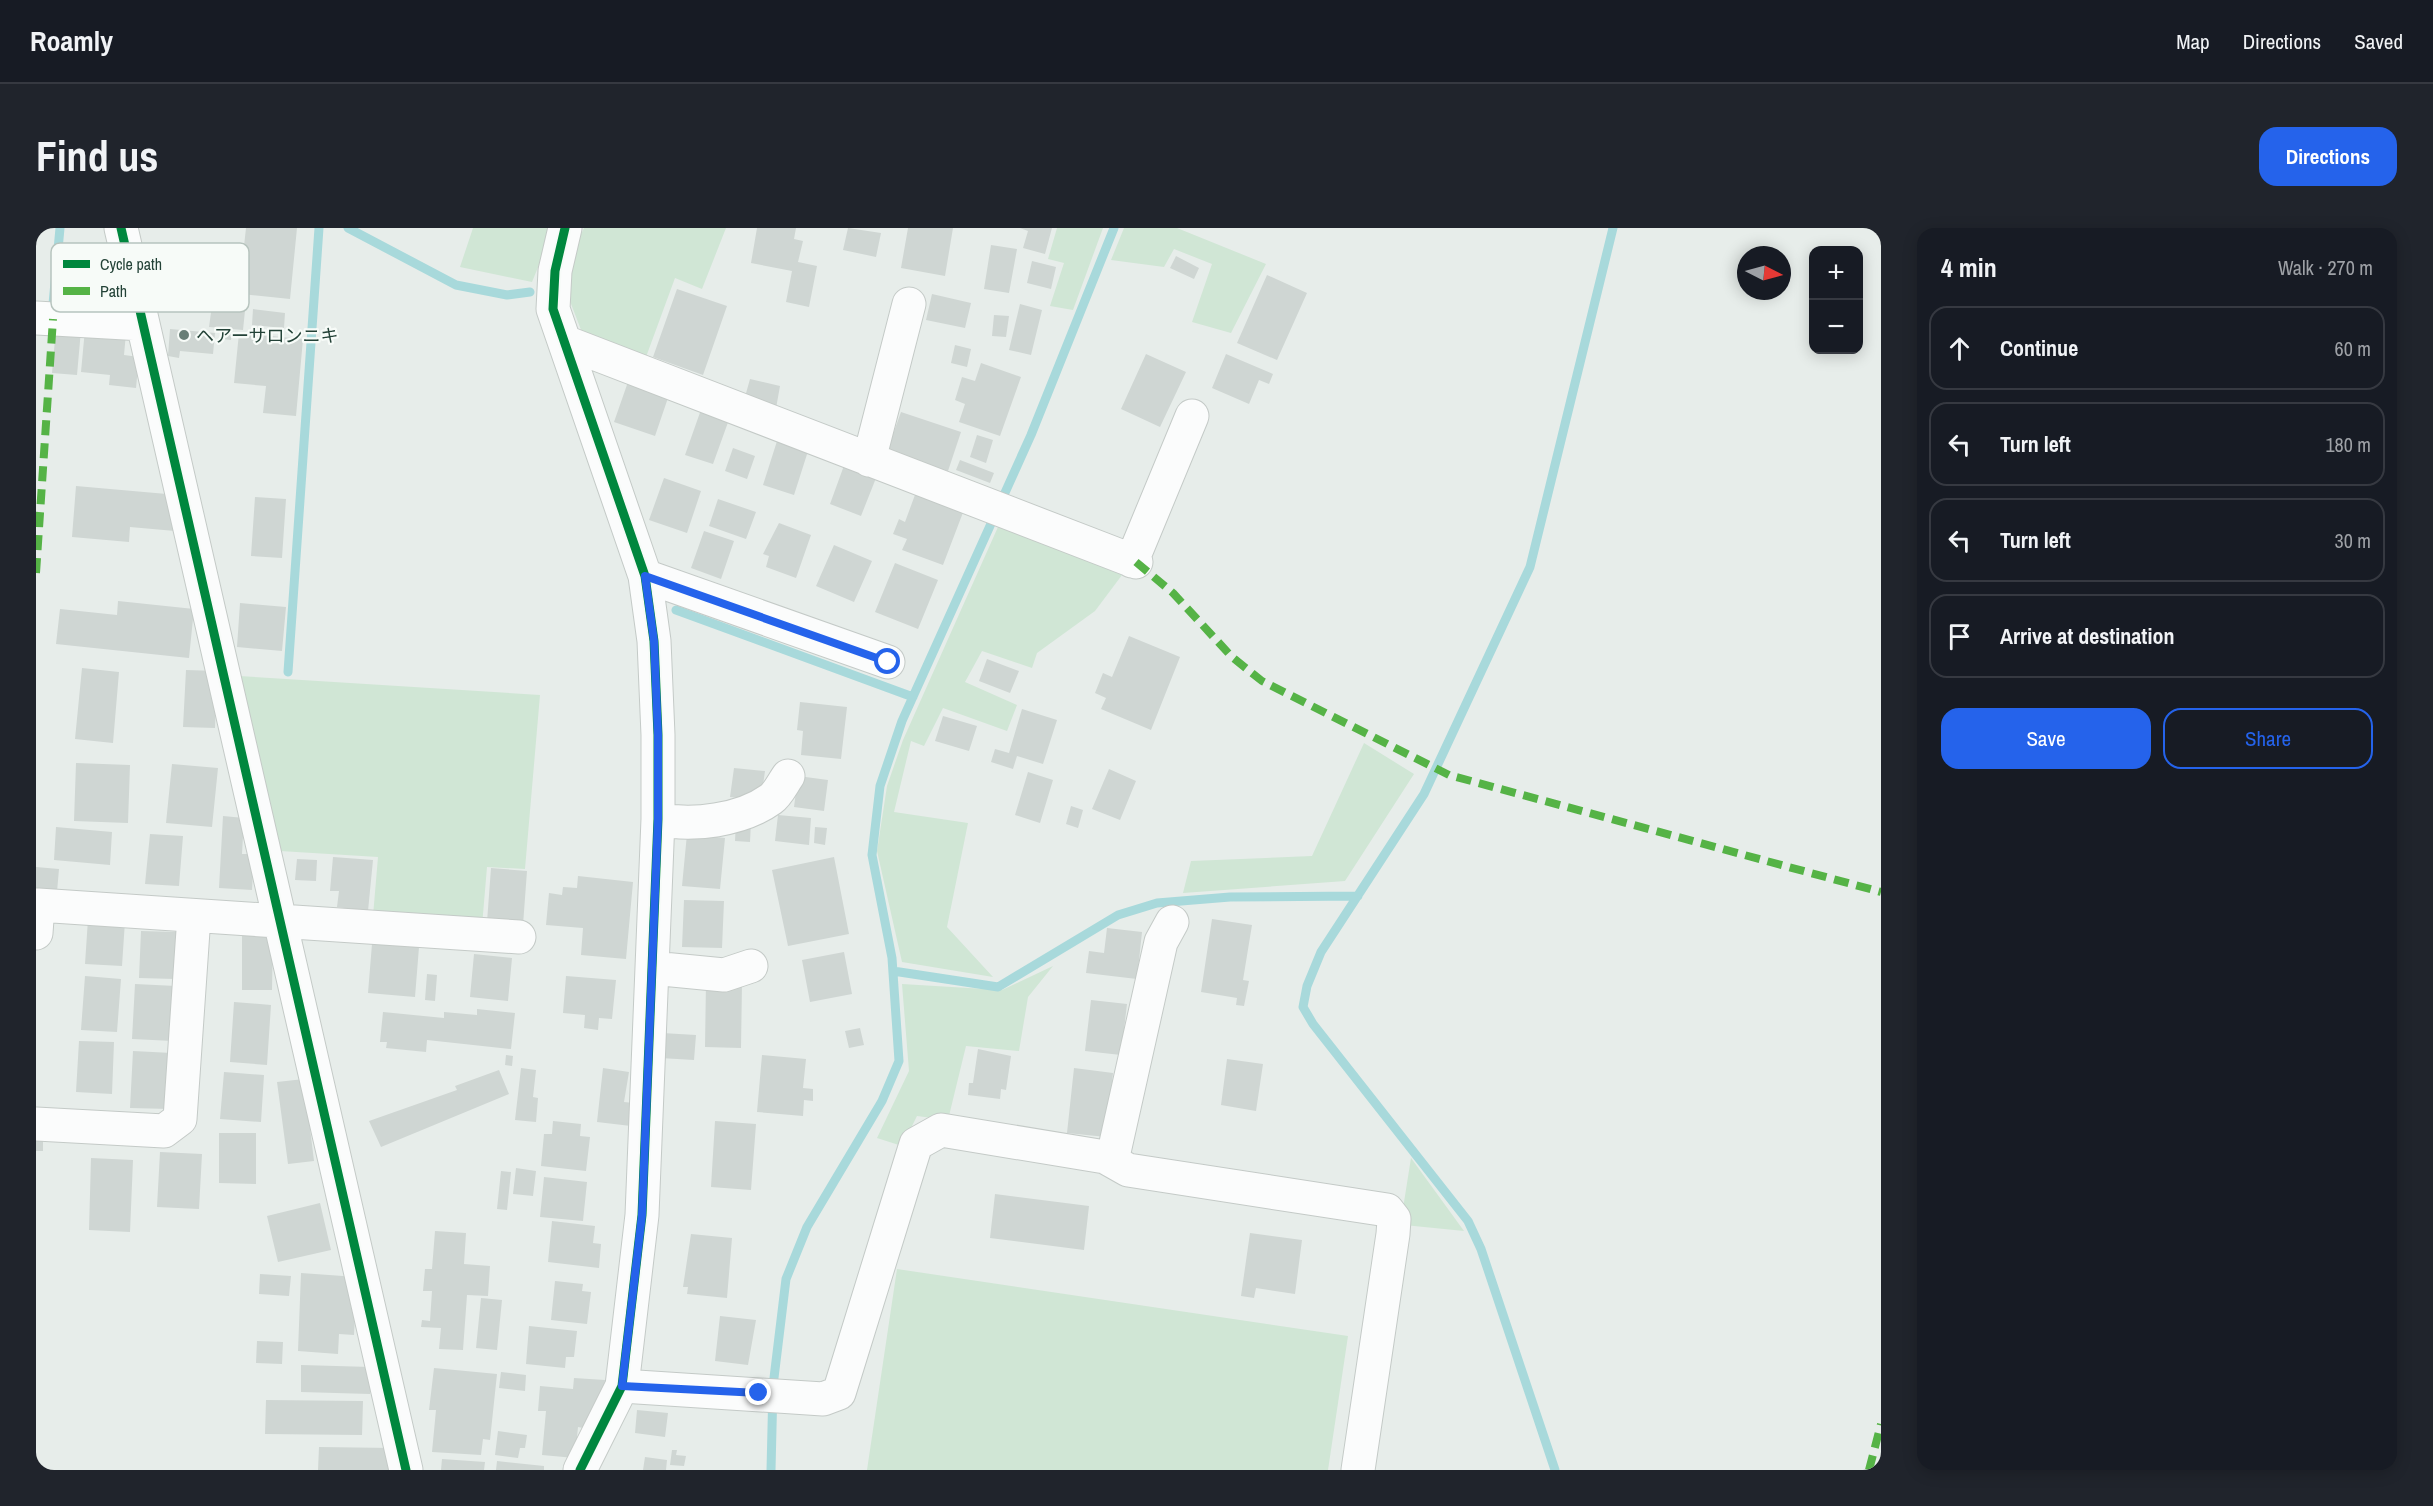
<!DOCTYPE html>
<meta charset="utf-8">
<style>
body{margin:0;font-family:"Archivo Narrow","Noto Sans JP",sans-serif;background:#20242c;color:#f1f3f6}
.controls{position:absolute;right:18px;top:18px;display:grid;overflow:hidden;border-radius:12px;box-shadow:0 3px 15px #0003}
.controls button{width:54px;height:54px;display:grid;place-items:center;padding:0;border:0;border-bottom:2px solid #363941;background:#171b24;color:#f1f3f6;font:30px sans-serif}
.compass{position:absolute;left:1701px;top:18px;width:54px;height:54px;border-radius:50%;background:#171b24;box-shadow:0 3px 15px #0003;rotate:96deg}
.stop{position:absolute;width:18px;height:18px;margin:-14px;border:4px solid #2563eb;border-radius:50%;background:#fff}
.stop.end{background:#2563eb;border-color:#fff;box-shadow:0 2px 6px #0008}
.list{margin:0;padding:0;list-style:none}
h2{display:flex;justify-content:space-between;align-items:center;height:78px;margin:0;padding:0 24px;font-size:26px}
h2 small{font-size:20px;font-weight:400;color:#9ea1a6}
.list li{display:grid;grid-template-columns:39px 1fr auto;gap:18px;align-items:center;box-sizing:border-box;height:84px;margin:0 12px 12px;padding:0 12px;border:2px solid #363941;border-radius:18px}
.list b{display:block;font-size:22px;white-space:nowrap}
.list em{font-size:20px;font-style:normal;color:#9ea1a6}
.actions{display:flex;gap:12px;padding:18px 24px}
.actions a{flex:1;padding:14px 0;border:2px solid #2563eb;border-radius:18px;text-align:center;font-size:21px;color:#2563eb}
.actions .main{background:#2563eb;color:#fff}
.icon{flex:none;width:33px;height:33px;fill:none;stroke:currentColor;stroke-width:2;stroke-linecap:round;stroke-linejoin:round}
.map{position:relative;flex:none;width:1845px;height:1242px;overflow:hidden;border-radius:18px}
header{display:flex;align-items:center;gap:36px;box-sizing:border-box;height:84px;padding:0 30px;background:#171b24;border-bottom:2px solid #363941}
header strong{font-size:28px}
nav{display:flex;gap:33px;margin-inline-start:auto;font-size:21px}
.intro{display:flex;align-items:center;justify-content:space-between;box-sizing:border-box;height:144px;padding:0 36px}
h1{margin:0;font-size:42px}
.button{padding:15px 27px;border-radius:18px;background:#2563eb;color:#fff;font-size:21px;font-weight:700}
main{display:flex;gap:36px;padding:0 36px}
aside{flex:1;background:#171b24;border-radius:18px;box-shadow:0 3px 15px #0003}
.map>svg:first-child{display:block}
</style>
<header>
<strong>Roamly</strong>
<nav><a>Map</a><a>Directions</a><a>Saved</a></nav>
</header>
<div class="intro"><h1>Find us</h1><a class="button">Directions</a></div>
<main>
<div class="map">
<svg width="1845" height="1242" viewBox="0 0 1845 1242">
<rect width="100%" height="100%" fill="#e7edea"/>
<path fill="#d0e6d5" d="M 437,0 L 518,0 L 496,54 L 424,39 Z
M 548,0 L 690,0 L 666,61 L 639,50 L 610,129 L 547,107 L 532,68 L 539,19 Z
M 1021,0 L 1067,0 L 1037,82 L 1014,78 L 1028,35 L 1012,31 Z
M 1088,0 L 1141,0 L 1230,36 L 1195,105 L 1156,94 L 1176,36 L 1138,21 L 1128,39 L 1075,32 Z
M 966,290 L 1092,339 L 1059,383 L 1001,425 L 996,440 L 946,423 L 929,454 L 981,477 L 971,503 L 907,480 L 888,518 L 875,513 L 858,584 L 932,595 L 911,699 L 957,749 L 866,734 L 841,623 L 851,558 L 867,512 Z
M 203,448 L 504,467 L 489,641 L 451,639 L 446,698 L 337,688 L 342,629 L 244,623 Z
M 1328,515 L 1378,546 L 1309,653 L 1147,665 L 1155,633 L 1276,628 Z
M 1017,738 L 992,769 L 983,823 L 930,818 L 912,892 L 881,888 L 866,918 L 841,910 L 873,843 L 866,756 L 966,762 Z
M 1375,930 L 1428,1003 L 1368,997 L 1368,974 Z
M 861,1041 L 1312,1108 L 1292,1242 L 831,1242 Z"/>
<g fill="none" stroke-linecap="round" stroke-linejoin="round">
<path stroke="#a8d9db" stroke-width="9" d="M 312,0 L 420,57 L 471,67 L 494,64
M 17,76 L 24,0
M 640,382 L 877,469
M 252,444 L 283,0
M 857,743 L 962,759 L 1082,687 L 1121,675 L 1194,669 L 1322,668
M 735,1242 L 737,1158 L 750,1051 L 771,999 L 846,873 L 863,833 L 856,730 L 836,627 L 844,558 L 866,493 L 995,207 L 1078,0
M 1519,1242 L 1445,1021 L 1432,993 L 1277,796 L 1267,779 L 1271,758 L 1285,724 L 1388,566 L 1494,339 L 1577,0"/>
</g>
<path fill="#cfd6d3" d="M 210,0 L 261,0 L 254,71 L 205,66 L 207,53 L 200,52 L 202,26 L 207,27 Z
M 721,0 L 760,0 L 758,11 L 767,13 L 762,34 L 781,38 L 773,79 L 750,74 L 756,43 L 715,35 Z
M 812,0 L 845,5 L 840,29 L 807,22 Z
M 872,0 L 917,0 L 909,48 L 865,40 Z
M 984,0 L 1016,0 L 1009,26 L 987,20 L 992,3 Z
M 955,17 L 981,21 L 973,65 L 948,61 Z
M 1140,28 L 1163,40 L 1158,51 L 1134,40 Z
M 996,33 L 1020,39 L 1015,61 L 991,55 Z
M 1231,47 L 1271,65 L 1241,132 L 1201,115 Z
M 641,61 L 691,78 L 667,147 L 617,129 Z
M 896,66 L 935,75 L 929,100 L 890,92 Z
M 177,70 L 210,73 L 207,102 L 196,101 L 195,112 L 186,111 L 187,100 L 173,99 Z
M 984,76 L 1006,82 L 995,127 L 973,122 Z
M 217,81 L 249,85 L 248,100 L 216,97 Z
M 958,87 L 973,88 L 970,109 L 956,108 Z
M 20,100 L 45,102 L 41,147 L 16,145 Z
M 49,101 L 90,105 L 88,127 L 103,129 L 100,160 L 73,157 L 74,147 L 45,144 Z
M 134,101 L 179,105 L 177,126 L 144,123 L 143,130 L 132,128 Z
M 203,105 L 267,111 L 260,188 L 227,185 L 230,158 L 198,155 Z
M 919,117 L 935,121 L 931,139 L 915,135 Z
M 1110,126 L 1150,144 L 1124,199 L 1085,181 Z
M 1190,126 L 1237,146 L 1233,156 L 1223,152 L 1213,176 L 1176,160 Z
M 945,135 L 985,149 L 964,208 L 923,194 L 929,176 L 919,172 L 926,149 L 939,153 Z
M 593,151 L 634,164 L 619,208 L 578,194 Z
M 714,151 L 744,158 L 739,186 L 707,176 Z
M 667,176 L 695,186 L 677,236 L 649,227 Z
M 865,184 L 925,204 L 912,243 L 851,223 Z
M 941,207 L 957,212 L 950,235 L 934,229 Z
M 742,210 L 773,220 L 758,267 L 727,257 Z
M 697,220 L 719,228 L 711,251 L 689,243 Z
M 810,232 L 842,245 L 825,288 L 794,276 Z
M 924,232 L 958,245 L 954,255 L 920,242 Z
M 628,250 L 665,263 L 651,305 L 613,292 Z
M 883,256 L 931,274 L 907,337 L 866,322 L 871,311 L 857,306 L 863,291 L 869,294 Z
M 40,258 L 142,267 L 139,303 L 94,299 L 93,314 L 36,309 Z
M 219,269 L 250,271 L 246,330 L 215,328 Z
M 682,271 L 720,284 L 710,311 L 673,298 Z
M 743,295 L 775,307 L 760,350 L 730,339 L 733,328 L 727,326 Z
M 668,303 L 698,313 L 685,351 L 655,340 Z
M 798,317 L 836,333 L 818,374 L 780,358 Z
M 859,335 L 902,352 L 882,401 L 839,384 Z
M 82,373 L 158,381 L 153,430 L 20,416 L 24,381 L 81,387 Z
M 204,375 L 250,379 L 246,423 L 201,419 Z
M 1093,408 L 1144,429 L 1115,502 L 1065,481 L 1070,470 L 1059,465 L 1067,445 L 1076,449 Z
M 951,431 L 983,443 L 974,465 L 943,453 Z
M 46,440 L 83,444 L 77,515 L 39,511 Z
M 150,442 L 181,443 L 179,500 L 147,499 Z
M 764,474 L 811,479 L 805,531 L 765,527 L 767,503 L 761,502 Z
M 986,481 L 1021,492 L 1007,536 L 981,528 L 977,541 L 955,534 L 959,521 L 973,525 Z
M 907,488 L 941,498 L 933,523 L 899,513 Z
M 40,535 L 94,537 L 92,595 L 38,593 Z
M 136,536 L 182,540 L 176,599 L 130,595 Z
M 698,540 L 729,543 L 726,564 L 716,563 L 715,571 L 694,569 Z
M 1073,541 L 1100,553 L 1084,592 L 1056,581 Z
M 992,544 L 1017,552 L 1004,595 L 979,587 Z
M 762,548 L 792,552 L 788,583 L 758,579 Z
M 1035,578 L 1047,582 L 1042,600 L 1030,596 Z
M 742,587 L 775,590 L 773,617 L 739,613 Z
M 187,588 L 208,590 L 206,626 L 218,626 L 216,662 L 183,660 Z
M 700,593 L 715,593 L 714,614 L 699,613 Z
M 20,599 L 76,604 L 74,637 L 18,632 Z
M 779,599 L 791,600 L 789,617 L 778,615 Z
M 114,606 L 147,608 L 143,658 L 109,656 Z
M 651,606 L 689,610 L 684,661 L 646,658 Z
M 297,629 L 337,632 L 332,683 L 301,679 L 303,663 L 294,663 Z
M 798,629 L 813,706 L 752,718 L 736,642 Z
M 261,631 L 281,632 L 280,653 L 259,652 Z
M 0,639 L 23,641 L 21,664 L 0,662 Z
M 455,640 L 491,643 L 487,697 L 451,694 Z
M 542,648 L 597,654 L 590,731 L 545,727 L 547,700 L 510,697 L 513,665 L 526,667 L 527,659 L 541,660 Z
M 648,672 L 688,673 L 686,720 L 646,719 Z
M 52,691 L 89,693 L 86,738 L 49,736 Z
M 1176,691 L 1216,697 L 1207,752 L 1213,753 L 1208,778 L 1200,777 L 1201,770 L 1165,764 Z
M 1071,700 L 1106,704 L 1101,751 L 1050,745 L 1053,723 L 1068,725 Z
M 105,703 L 140,704 L 139,751 L 103,750 Z
M 206,708 L 237,708 L 236,762 L 206,762 Z
M 336,716 L 383,719 L 379,769 L 332,765 Z
M 808,724 L 816,766 L 774,774 L 766,732 Z
M 438,726 L 476,730 L 472,773 L 434,769 Z
M 391,746 L 401,747 L 399,773 L 389,772 Z
M 49,748 L 85,751 L 81,804 L 45,802 Z
M 530,748 L 580,752 L 576,791 L 563,790 L 562,802 L 548,800 L 549,787 L 527,785 Z
M 670,754 L 706,755 L 705,820 L 669,819 Z
M 99,756 L 140,758 L 137,813 L 96,811 Z
M 1055,772 L 1091,776 L 1085,827 L 1049,823 Z
M 198,774 L 235,777 L 231,837 L 194,834 Z
M 441,781 L 479,785 L 475,821 L 391,812 L 390,824 L 350,820 L 351,814 L 344,814 L 347,784 L 408,790 L 408,784 L 441,787 Z
M 824,800 L 828,817 L 813,820 L 809,803 Z
M 626,805 L 660,807 L 658,832 L 624,830 Z
M 43,813 L 78,814 L 76,866 L 40,864 Z
M 942,821 L 975,828 L 970,862 L 965,861 L 964,871 L 932,867 L 933,855 L 937,855 Z
M 97,823 L 136,825 L 134,881 L 94,880 Z
M 470,827 L 477,828 L 476,838 L 469,837 Z
M 726,827 L 770,831 L 767,860 L 777,861 L 777,873 L 768,872 L 767,888 L 721,884 Z
M 1191,831 L 1227,836 L 1220,883 L 1185,877 Z
M 485,840 L 500,842 L 497,869 L 502,870 L 500,894 L 479,892 Z
M 567,840 L 593,844 L 588,874 L 598,875 L 595,898 L 561,894 Z
M 1038,840 L 1077,845 L 1070,909 L 1031,905 Z
M 463,842 L 473,866 L 345,919 L 333,893 L 421,862 L 419,858 Z
M 188,844 L 228,847 L 225,894 L 184,891 Z
M 268,851 L 278,933 L 252,936 L 241,854 Z
M 517,893 L 545,896 L 544,908 L 554,909 L 550,943 L 505,938 L 508,906 L 516,906 Z
M 679,893 L 720,896 L 715,962 L 675,959 Z
M 0,905 L 7,905 L 7,923 L 0,923 Z
M 183,905 L 220,905 L 220,956 L 183,955 Z
M 124,924 L 166,926 L 163,981 L 121,979 Z
M 55,930 L 97,932 L 94,1004 L 53,1002 Z
M 480,940 L 500,943 L 497,968 L 477,966 Z
M 465,943 L 475,944 L 471,982 L 461,981 Z
M 508,949 L 551,954 L 547,993 L 504,989 Z
M 959,966 L 1053,978 L 1048,1022 L 954,1010 Z
M 284,975 L 295,1022 L 242,1034 L 231,988 Z
M 516,993 L 559,998 L 557,1015 L 565,1016 L 563,1040 L 512,1034 Z
M 399,1003 L 430,1005 L 428,1036 L 454,1038 L 452,1068 L 431,1067 L 427,1122 L 403,1121 L 405,1100 L 385,1099 L 386,1092 L 394,1093 L 396,1063 L 387,1063 L 389,1041 L 396,1041 Z
M 1214,1005 L 1266,1012 L 1259,1066 L 1220,1060 L 1218,1070 L 1205,1068 Z
M 655,1006 L 696,1010 L 691,1070 L 651,1066 L 652,1059 L 647,1059 Z
M 265,1045 L 321,1049 L 318,1107 L 303,1106 L 302,1126 L 262,1123 Z
M 224,1046 L 255,1048 L 253,1068 L 223,1066 Z
M 519,1053 L 547,1056 L 546,1063 L 555,1064 L 551,1096 L 515,1092 Z
M 445,1070 L 466,1072 L 461,1122 L 440,1120 Z
M 684,1088 L 720,1092 L 712,1137 L 679,1133 Z
M 493,1098 L 541,1103 L 538,1129 L 530,1129 L 529,1140 L 490,1136 Z
M 221,1113 L 247,1114 L 246,1136 L 220,1135 Z
M 265,1137 L 335,1139 L 334,1166 L 265,1164 Z
M 398,1140 L 461,1146 L 454,1212 L 447,1211 L 445,1227 L 396,1224 L 400,1182 L 393,1182 Z
M 465,1144 L 490,1147 L 489,1163 L 463,1160 Z
M 538,1150 L 569,1152 L 567,1178 L 553,1201 L 542,1199 L 539,1230 L 506,1227 L 510,1183 L 502,1183 L 504,1158 L 537,1161 Z
M 230,1172 L 327,1173 L 326,1207 L 229,1206 Z
M 601,1182 L 632,1185 L 629,1209 L 599,1205 Z
M 462,1203 L 491,1207 L 489,1220 L 484,1220 L 482,1230 L 459,1227 Z
M 283,1219 L 357,1220 L 357,1242 L 282,1242 Z
M 636,1222 L 641,1222 L 640,1227 L 650,1228 L 648,1238 L 634,1237 Z
M 609,1229 L 631,1232 L 630,1242 L 607,1242 Z
M 406,1231 L 449,1234 L 448,1242 L 405,1242 Z
M 461,1233 L 508,1238 L 508,1242 L 460,1242 Z"/>
<g fill="none" stroke-linecap="round" stroke-linejoin="round">
<defs>
<path id="minor" d="M 85,0 L 370,1242
M 529,0 L 519,43 L 517,81 L 609,348 L 618,413 L 622,507 L 622,591 L 606,987 L 586,1158 L 544,1242
M 0,90 L 107,96
M 529,114 L 1100,334
M 833,232 L 873,76
M 1096,333 L 1156,188
M 609,348 L 852,434
M 622,591 C 656,599 706,592 735,571 C 742,566 747,555 752,548
M 0,705 L 2,677 L 483,709
M 616,740 L 688,747 L 715,738
M 0,896 L 128,903 L 144,891 L 158,688
M 1076,933 L 1125,714 L 1136,694
M 586,1158 L 787,1171 L 803,1165 L 880,916 L 905,902 L 1069,929 L 1092,942 L 1351,982 L 1358,991 L 1357,1006 L 1322,1242"/>
</defs>
<use href="#minor" stroke="#c4cac7" stroke-width="35"/>
<use href="#minor" stroke="#fbfcfc" stroke-width="33"/>
<path stroke="#55b346" stroke-width="8" stroke-dasharray="15 8" stroke-linecap="butt" d="M 1100,334 L 1137,365 L 1196,429 L 1226,453 L 1413,547 L 1845,664
M 0,345 L 17,91
M 1833,1242 L 1845,1196"/>
<defs>
<path id="cycleway" d="M 85,0 L 370,1242
M 529,0 L 519,43 L 517,81 L 609,348 L 618,413 L 622,507 L 622,591 L 606,987 L 586,1158 L 544,1242"/>
</defs>
<use href="#cycleway" stroke="#f7fbf8" stroke-width="13"/>
<use href="#cycleway" stroke="#00873e" stroke-width="9"/>
</g>
<g fill="none" stroke-linecap="round" stroke-linejoin="round">
<path stroke="#2563eb" stroke-width="8" d="M 723,1165 L 586,1158 L 606,987 L 622,591 L 622,507 L 618,413 L 609,348 L 852,434"/>
</g>
<circle fill="#687e76" stroke="#f7fbf8" stroke-width="2" cx="148" cy="107" r="6"/>
<g text-anchor="middle" dominant-baseline="central" stroke-width="4.5" stroke-linejoin="round" paint-order="stroke">
<g font-size="18" fill="#234237" stroke="#f7fbf8" text-anchor="start">
<text x="160" y="107">ヘアーサロンニキ</text>
</g>
</g>
<rect x="15" y="15" width="198" height="69" rx="9" fill="#f7fbf8" stroke="#b7c4be" stroke-width="1.5"/>
<rect x="27" y="32" width="27" height="8" fill="#00873e"/>
<rect x="27" y="59" width="27" height="8" fill="#55b346"/>
<g font-size="16" fill="#234237">
<text x="64" y="42">Cycle path</text>
<text x="64" y="69">Path</text>
</g>
</svg>
<div class="controls">
<button>+</button>
<button>−</button>
</div>
<svg class="compass" viewBox="-18 -18 36 36"><path d="M0-13l5 13h-10z" fill="#e53935"/><path d="M0 13l5-13h-10z" fill="#9ea1a6"/></svg>
<div class="stop" style="left:852px;top:434px"></div>
<div class="stop end" style="left:723px;top:1165px"></div>
</div>
<aside>
<h2>4 min<small>Walk · 270 m</small></h2>
<ul class="list">
<li><svg class="icon" aria-label="ahead" viewBox="0 0 24 24"><path d="M12 20V5M6 11l6-6 6 6"/></svg><div><b>Continue</b></div><em>60 m</em></li>
<li><svg class="icon" aria-label="left" viewBox="0 0 24 24"><path d="M17 20v-9H6M10 6l-5 5 5 5"/></svg><div><b>Turn left</b></div><em>180 m</em></li>
<li><svg class="icon" aria-label="left" viewBox="0 0 24 24"><path d="M17 20v-9H6M10 6l-5 5 5 5"/></svg><div><b>Turn left</b></div><em>30 m</em></li>
<li><svg class="icon" aria-label="arrive" viewBox="0 0 24 24"><path d="M6 21V4h12l-3 4 3 4H6"/></svg><div><b>Arrive at destination</b></div></li>
</ul>
<div class="actions"><a class="main">Save</a><a>Share</a></div>
</aside>
</main>
